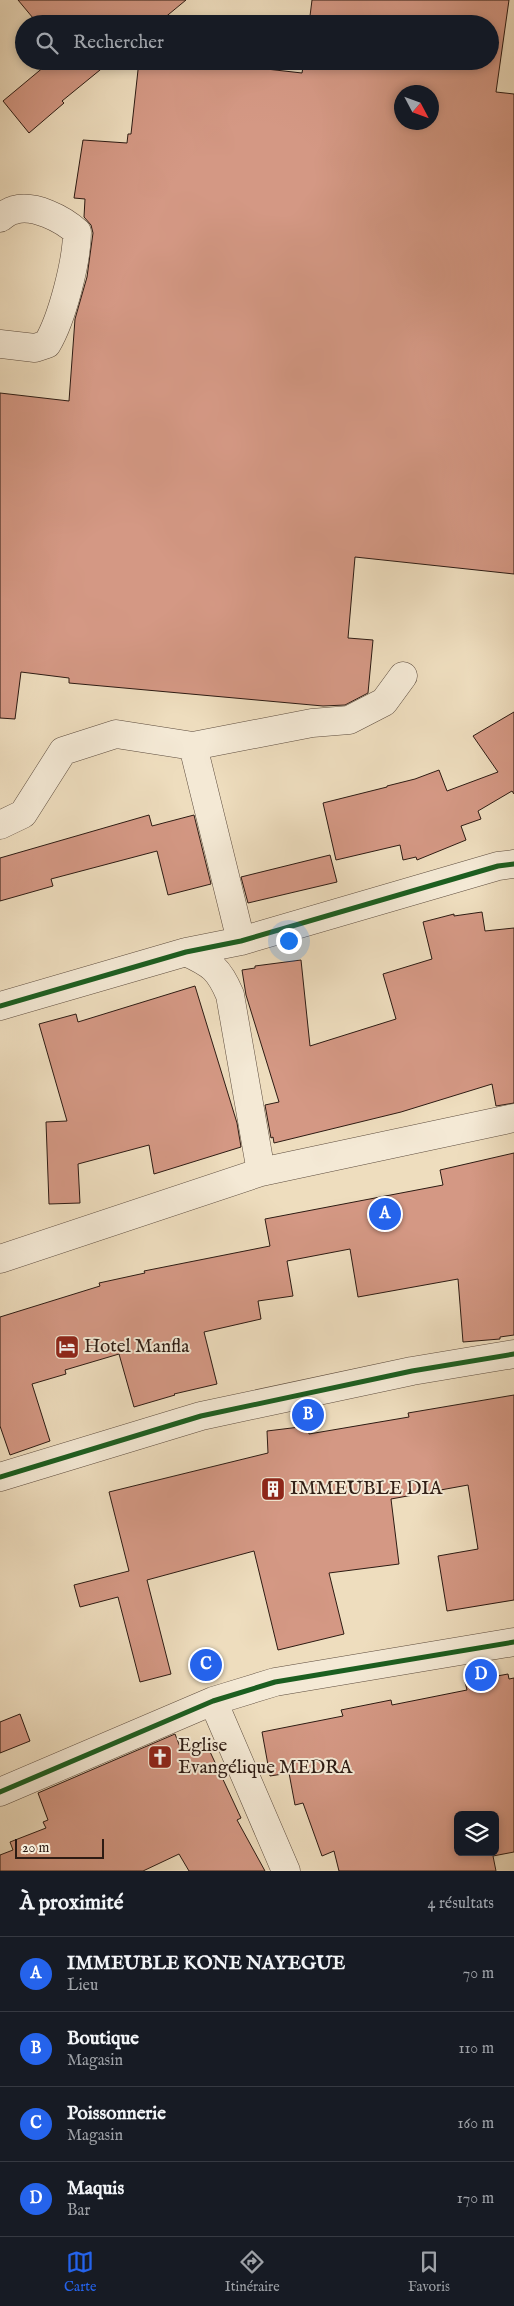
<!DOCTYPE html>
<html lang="fr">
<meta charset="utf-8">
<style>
body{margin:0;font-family:"IM FELL English",serif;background:#242831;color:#f1f3f6}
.controls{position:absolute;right:15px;bottom:15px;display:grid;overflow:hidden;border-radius:8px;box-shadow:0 2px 8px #0003}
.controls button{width:45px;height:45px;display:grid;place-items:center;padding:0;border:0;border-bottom:1px solid #363941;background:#171b24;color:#f1f3f6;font:25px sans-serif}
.compass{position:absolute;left:394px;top:85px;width:45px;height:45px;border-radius:50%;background:#171b24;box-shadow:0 2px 8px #0003;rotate:131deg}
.scale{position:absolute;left:15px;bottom:12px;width:89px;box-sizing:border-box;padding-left:5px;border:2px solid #2d1b13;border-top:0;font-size:14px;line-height:18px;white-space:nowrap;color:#2d1b13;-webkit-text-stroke:4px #f4e9d5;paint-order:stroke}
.you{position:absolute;left:288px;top:940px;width:18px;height:18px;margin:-12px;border:4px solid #fff;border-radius:50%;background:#1a73e8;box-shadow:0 0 0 8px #1a73e833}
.badge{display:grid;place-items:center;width:32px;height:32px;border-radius:50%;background:#2563eb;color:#fff;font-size:16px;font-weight:700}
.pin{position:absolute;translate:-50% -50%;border:2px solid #fff;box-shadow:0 1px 5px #0006}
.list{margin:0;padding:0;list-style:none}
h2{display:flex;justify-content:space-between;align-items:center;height:65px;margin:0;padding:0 20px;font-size:21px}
h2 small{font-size:16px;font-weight:400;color:#9ea1a6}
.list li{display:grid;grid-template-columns:32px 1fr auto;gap:15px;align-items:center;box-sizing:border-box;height:75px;padding:0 20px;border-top:1px solid #363941}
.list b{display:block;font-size:19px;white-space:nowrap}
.list p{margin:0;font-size:16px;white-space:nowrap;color:#9ea1a6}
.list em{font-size:16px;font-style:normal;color:#9ea1a6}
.icon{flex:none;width:28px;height:28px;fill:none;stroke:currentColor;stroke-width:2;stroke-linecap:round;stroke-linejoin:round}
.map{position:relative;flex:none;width:514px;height:1871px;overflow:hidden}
.search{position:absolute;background:#171b24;box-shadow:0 2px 8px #0003;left:15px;right:15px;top:15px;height:55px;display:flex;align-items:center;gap:12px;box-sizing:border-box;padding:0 18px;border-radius:28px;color:#9ea1a6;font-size:19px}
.sheet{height:365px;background:#171b24}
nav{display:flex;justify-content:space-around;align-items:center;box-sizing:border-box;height:70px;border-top:1px solid #363941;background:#171b24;font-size:14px;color:#9ea1a6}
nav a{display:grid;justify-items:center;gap:2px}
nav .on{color:#2563eb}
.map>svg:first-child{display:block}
</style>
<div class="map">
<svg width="514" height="1871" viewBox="0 0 514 1871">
<rect width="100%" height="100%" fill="#eeddbe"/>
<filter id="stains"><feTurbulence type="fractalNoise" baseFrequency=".004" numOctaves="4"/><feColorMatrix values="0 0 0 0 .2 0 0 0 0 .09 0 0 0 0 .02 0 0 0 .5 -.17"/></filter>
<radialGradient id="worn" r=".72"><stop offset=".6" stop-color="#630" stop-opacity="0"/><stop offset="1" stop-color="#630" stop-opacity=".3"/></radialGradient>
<path fill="#d49884" stroke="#2d1b13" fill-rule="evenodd" d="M 18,0 L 186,0 L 157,24 L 38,24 Z
M 312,0 L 509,0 L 496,92 L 514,94 L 514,574 L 355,557 L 348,638 L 373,640 L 368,693 L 345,705 L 323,706 L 69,683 L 69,678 L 21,672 L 15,719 L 0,718 L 0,393 L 69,401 L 75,319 L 87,277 L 93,233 L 91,225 L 84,217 L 85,199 L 74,198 L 83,140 L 127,143 L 128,134 L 131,134 L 139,61 L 195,61 L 302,73 L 304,61 L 490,61 L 490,24 L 309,24 ZM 402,92 L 432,92 L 432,122 L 402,122 Z
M 51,61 L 111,61 L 62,101 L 64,103 L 29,133 L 3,101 Z
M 514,712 L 514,794 L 512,791 L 478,811 L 481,819 L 461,826 L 466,840 L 417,860 L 416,857 L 403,860 L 400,845 L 336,860 L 323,803 L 387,787 L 387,786 L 415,779 L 439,770 L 447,791 L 498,772 L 473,736 Z
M 149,815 L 152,826 L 194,815 L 211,884 L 168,895 L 157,851 L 51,879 L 53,886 L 0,901 L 0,858 Z
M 330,855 L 337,882 L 248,903 L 241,877 Z
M 482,912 L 485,931 L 514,928 L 514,1103 L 496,1106 L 492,1084 L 401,1112 L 274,1143 L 273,1137 L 271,1138 L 265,1105 L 279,1102 L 246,995 L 242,970 L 255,968 L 255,966 L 301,960 L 310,1046 L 396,1019 L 383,974 L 432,959 L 423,922 L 454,914 L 454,916 Z
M 195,986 L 237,1123 L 241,1147 L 154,1174 L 149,1145 L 78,1164 L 80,1203 L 49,1204 L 46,1122 L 67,1121 L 39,1024 L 76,1014 L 78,1022 Z
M 514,1153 L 514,1335 L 500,1337 L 500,1339 L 463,1342 L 458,1279 L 358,1297 L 350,1249 L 287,1261 L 293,1296 L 258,1301 L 261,1319 L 204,1332 L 217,1384 L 174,1394 L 175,1395 L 134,1407 L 119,1354 L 65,1370 L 66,1374 L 32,1384 L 50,1441 L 10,1455 L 0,1426 L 0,1317 L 100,1286 L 99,1283 L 145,1273 L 144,1271 L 270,1246 L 265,1219 L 443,1185 L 440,1170 Z
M 514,1395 L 514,1600 L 447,1611 L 438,1556 L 478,1549 L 468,1485 L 391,1499 L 399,1564 L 329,1573 L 344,1634 L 278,1650 L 254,1551 L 147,1580 L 171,1674 L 140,1682 L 118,1597 L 80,1607 L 74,1585 L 129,1571 L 109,1492 L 268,1453 L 267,1431 L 308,1426 L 309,1434 L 409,1417 L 408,1413 Z
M 508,1674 L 509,1679 L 514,1678 L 514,1852 L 493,1856 L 496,1871 L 339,1871 L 334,1851 L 322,1856 L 303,1803 L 295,1805 L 289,1773 L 270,1776 L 262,1732 L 343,1716 L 341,1710 L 391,1700 L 392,1705 L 467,1690 L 465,1682 ZM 458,1815 L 495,1815 L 495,1852 L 458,1852 Z
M 20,1714 L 30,1741 L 0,1753 L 0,1722 Z
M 175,1734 L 182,1752 L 205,1741 L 241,1818 L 237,1820 L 265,1871 L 189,1871 L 179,1854 L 143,1871 L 0,1871 L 0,1855 L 13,1850 L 10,1842 L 46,1828 L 43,1822 L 48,1820 L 38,1793 Z"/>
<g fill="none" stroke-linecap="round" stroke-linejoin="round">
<defs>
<path id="street" d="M 0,218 C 4,215 9,211 14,210 C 34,204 63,219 77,232 C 77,261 62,319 47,344 L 35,348 L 0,344
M 193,746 L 241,941
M 0,825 L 23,814 L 63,751 L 116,734 L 193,746 L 312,723 L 349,720 L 384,702 L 403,676
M 186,952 C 212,964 219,969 230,995 L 261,1172 L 514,1118
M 0,1006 L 186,952 L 241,941 L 498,866 L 514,864
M 0,1259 L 261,1172
M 0,1477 L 201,1416 L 412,1371 L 514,1354
M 213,1701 L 286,1871
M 0,1792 L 213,1701 L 275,1682 L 514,1642"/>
</defs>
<use href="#street" stroke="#5d4c3e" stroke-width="29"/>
<use href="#street" stroke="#f4e9d5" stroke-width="28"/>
<defs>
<path id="cycleway" d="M 0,1006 L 186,952 L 241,941 L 498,866 L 514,864
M 0,1477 L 201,1416 L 412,1371 L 514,1354
M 0,1792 L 213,1701 L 275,1682 L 514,1642"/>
</defs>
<use href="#cycleway" stroke="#f4e9d5" stroke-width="8"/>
<use href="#cycleway" stroke="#1b5e20" stroke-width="5"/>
</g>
<defs>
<symbol id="hotel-square" viewBox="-11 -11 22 22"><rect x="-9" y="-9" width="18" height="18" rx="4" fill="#8f2418" stroke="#f4e9d5"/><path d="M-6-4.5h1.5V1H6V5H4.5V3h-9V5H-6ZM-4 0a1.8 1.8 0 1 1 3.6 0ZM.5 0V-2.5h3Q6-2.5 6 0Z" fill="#fff"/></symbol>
<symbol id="building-square" viewBox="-11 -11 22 22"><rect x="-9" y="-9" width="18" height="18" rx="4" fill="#8f2418" stroke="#f4e9d5"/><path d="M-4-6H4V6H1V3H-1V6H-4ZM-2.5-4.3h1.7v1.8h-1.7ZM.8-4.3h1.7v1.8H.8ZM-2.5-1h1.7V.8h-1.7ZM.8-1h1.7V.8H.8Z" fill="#fff"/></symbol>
<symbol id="church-square" viewBox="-11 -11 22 22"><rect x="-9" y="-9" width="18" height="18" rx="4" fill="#8f2418" stroke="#f4e9d5"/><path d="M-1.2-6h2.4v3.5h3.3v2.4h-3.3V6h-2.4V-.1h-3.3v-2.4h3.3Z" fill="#fff"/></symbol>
</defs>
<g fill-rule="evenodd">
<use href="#hotel-square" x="53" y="1333" width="28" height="28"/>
<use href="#building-square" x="259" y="1475" width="28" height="28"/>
<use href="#church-square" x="146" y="1743" width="28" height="28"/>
</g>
<g text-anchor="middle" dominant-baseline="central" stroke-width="4" stroke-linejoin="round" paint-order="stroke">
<g font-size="19" fill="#2d1b13" stroke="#f4e9d5" text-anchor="start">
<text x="84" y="1347">Hotel Manfla</text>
<text x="290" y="1489">IMMEUBLE DIA</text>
<text x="178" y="1746">Eglise<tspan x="178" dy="22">Evangélique MEDRA</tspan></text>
</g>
</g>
<rect width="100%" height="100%" filter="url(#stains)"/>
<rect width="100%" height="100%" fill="url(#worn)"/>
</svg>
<div class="controls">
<button><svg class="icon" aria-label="layers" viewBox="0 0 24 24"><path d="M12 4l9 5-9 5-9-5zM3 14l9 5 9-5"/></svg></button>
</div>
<svg class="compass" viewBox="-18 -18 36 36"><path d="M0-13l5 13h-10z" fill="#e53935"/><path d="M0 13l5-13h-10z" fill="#9ea1a6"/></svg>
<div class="scale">20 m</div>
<div class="you"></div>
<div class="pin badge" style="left:385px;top:1214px">A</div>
<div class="pin badge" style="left:308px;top:1415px">B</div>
<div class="pin badge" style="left:206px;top:1665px">C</div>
<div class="pin badge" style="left:481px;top:1675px">D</div>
<div class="search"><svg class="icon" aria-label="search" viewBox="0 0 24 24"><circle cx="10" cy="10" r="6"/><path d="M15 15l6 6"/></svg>Rechercher</div>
</div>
<section class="sheet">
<h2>À proximité<small>4 résultats</small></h2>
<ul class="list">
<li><span class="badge">A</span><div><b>IMMEUBLE KONE NAYEGUE</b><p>Lieu</p></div><em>70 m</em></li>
<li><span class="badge">B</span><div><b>Boutique</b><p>Magasin</p></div><em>110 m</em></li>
<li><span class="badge">C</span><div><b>Poissonnerie</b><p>Magasin</p></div><em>160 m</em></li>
<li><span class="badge">D</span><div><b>Maquis</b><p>Bar</p></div><em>170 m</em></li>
</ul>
</section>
<nav>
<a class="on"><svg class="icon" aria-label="map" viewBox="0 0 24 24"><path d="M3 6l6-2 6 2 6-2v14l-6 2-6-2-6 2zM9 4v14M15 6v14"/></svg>Carte</a>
<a><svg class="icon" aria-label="directions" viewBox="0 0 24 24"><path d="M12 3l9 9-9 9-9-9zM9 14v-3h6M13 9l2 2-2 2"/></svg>Itinéraire</a>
<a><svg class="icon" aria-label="saved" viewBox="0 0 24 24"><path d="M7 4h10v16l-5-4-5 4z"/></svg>Favoris</a>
</nav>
